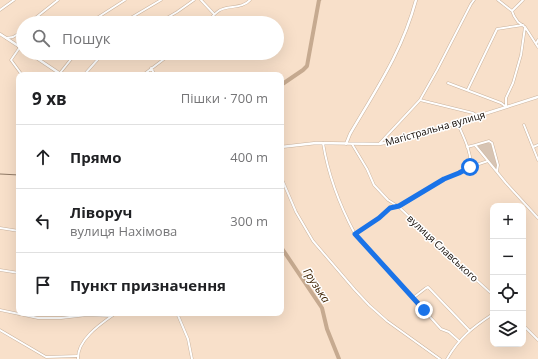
<!DOCTYPE html>
<html lang="uk">
<meta charset="utf-8">
<style>
body{margin:0;font-family:"Open Sans",sans-serif;background:#f6f6f6;color:#202124}
.controls{position:absolute;right:12px;bottom:12px;display:grid;overflow:hidden;border-radius:8px;box-shadow:0 4px 16px #0002}
.controls button{width:36px;height:36px;display:grid;place-items:center;padding:0;border:0;border-bottom:1px solid #e0e0e0;background:#fff;color:#202124;font:20px sans-serif}
.stop{position:absolute;width:12px;height:12px;margin:-9px;border:3px solid #1a73e8;border-radius:50%;background:#fff}
.stop.end{background:#1a73e8;border-color:#fff;box-shadow:0 1px 4px #0008}
.list{margin:0;padding:0;list-style:none}
h2{display:flex;justify-content:space-between;align-items:center;height:52px;margin:0;padding:0 16px;font-size:17px}
h2 small{font-size:13px;font-weight:400;color:#757577}
.list li{display:grid;grid-template-columns:26px 1fr auto;gap:12px;align-items:center;box-sizing:border-box;height:64px;padding:0 16px;border-top:1px solid #e0e0e0}
.list b{display:block;font-size:15px;white-space:nowrap}
.list p{margin:0;font-size:13px;white-space:nowrap;color:#757577}
.list em{font-size:13px;font-style:normal;color:#757577}
.icon{flex:none;width:22px;height:22px;fill:none;stroke:currentColor;stroke-width:2;stroke-linecap:round;stroke-linejoin:round}
.map{position:relative;flex:none;width:538px;height:359px;overflow:hidden}
.search{position:absolute;background:#fff;box-shadow:0 4px 16px #0002;left:16px;top:16px;width:268px;height:44px;display:flex;align-items:center;gap:10px;box-sizing:border-box;padding:0 14px;border-radius:22px;color:#757577;font-size:15px}
.panel{position:absolute;background:#fff;box-shadow:0 4px 16px #0002;left:16px;top:72px;width:268px;height:244px;border-radius:8px}
.map>svg:first-child{display:block}
</style>
<div class="map">
<svg width="538" height="359" viewBox="0 0 538 359">
<rect width="100%" height="100%" fill="#f8e0ca"/>
<path fill="#d7c4b3" d="M 486,142 L 491,144 L 497,166 L 496,169 L 477,146 Z"/>
<g fill="none" stroke-linecap="round" stroke-linejoin="round">
<path stroke="#907a66" stroke-width="1" d="M 319,1 L 321,0
M 0,174 L 19,175"/>
<path stroke="#c6aa90" stroke-width="4" d="M 281,85 L 303,70 L 307,66 L 319,0
M 281,247 L 322,308 L 327,329 L 339,359"/>
<defs>
<path id="street" d="M 201,0 L 214,14
M 498,0 L 512,11 L 514,16 L 518,22 L 525,27 L 538,47
M 0,10 L 14,0
M 512,11 L 523,0
M 29,23 L 58,0
M 89,23 L 125,0
M 122,23 L 161,0
M 158,23 L 177,12 L 194,0
M 206,23 C 210,19 215,13 220,10 C 230,5 242,9 250,0
M 6,38 L 13,37 L 23,31
M 536,44 L 538,40
M 18,46 L 23,32
M 20,47 L 11,60 L 22,75
M 151,68 L 155,75
M 60,73 L 76,53
M 84,75 L 99,58 L 105,53
M 143,75 L 172,53
M 448,83 L 501,103 L 505,106
M 468,89 L 497,29 L 523,25
M 420,100 L 473,113 L 478,116
M 506,107 L 506,98 L 513,83 L 521,55 L 525,27
M 524,125 L 538,160
M 323,143 C 328,174 340,206 355,234 L 441,329 L 449,332 L 459,341
M 380,143 L 420,100 L 437,70 L 471,4 L 474,0
M 352,144 L 367,169 L 374,185 L 388,200 L 399,207 L 461,266 L 493,295
M 475,145 L 489,141 L 492,143 L 498,165 L 497,171
M 467,147 L 475,145 L 506,183 L 538,218
M 533,147 L 538,145
M 470,167 L 488,161
M 281,177 L 296,212 L 313,241 L 355,290 L 369,305 L 387,321 L 440,359
M 0,228 L 19,231
M 355,234 L 379,218 L 389,208 L 399,207 L 444,179 L 459,173 L 470,167 C 473,154 462,134 457,122
M 0,270 L 19,273
M 413,298 L 426,288 L 428,287 L 469,330
M 0,310 L 38,318 L 61,318 L 87,315 L 112,316
M 177,313 L 188,339 L 192,359
M 523,325 L 538,340
M 0,330 L 46,357 L 77,356
M 78,359 C 77,339 102,323 116,313
M 447,359 C 459,338 473,327 493,314"/>
<path id="secondary" d="M 0,34 L 23,49
M 29,53 L 62,75
M 346,144 L 350,134 C 377,88 402,52 416,0
M 281,147 L 316,143 L 379,144 L 402,140 L 538,97"/>
</defs>
<use href="#street" stroke="#cab39e" stroke-width="3"/>
<use href="#secondary" stroke="#cab39e" stroke-width="3.5"/>
<use href="#street" stroke="#fff" stroke-width="2"/>
<use href="#secondary" stroke="#fff" stroke-width="2.5"/>
</g>
<g fill="none" stroke-linecap="round" stroke-linejoin="round">
<path stroke="#1a73e8" stroke-width="5" d="M 424,310 L 355,234 L 379,218 L 390,208 L 399,206 L 444,179 L 459,173 L 470,167"/>
</g>
<g text-anchor="middle" dominant-baseline="central" stroke-width="3" stroke-linejoin="round" paint-order="stroke">
<g font-size="10" fill="#130b05" stroke="#fff">
<text transform="translate(435 128) rotate(-16)">Магістральна вулиця</text>
<text transform="translate(443 248) rotate(43)">вулиця Славського</text>
</g>
<g font-size="11" font-style="italic" fill="#3e2200" stroke="#fff">
<text transform="translate(317 285) rotate(57)">Грузька</text>
</g>
</g>
</svg>
<div class="controls">
<button>+</button>
<button>−</button>
<button><svg class="icon" aria-label="locate" viewBox="0 0 24 24"><circle cx="12" cy="12" r="6"/><path d="M12 2v4M12 18v4M2 12h4M18 12h4"/></svg></button>
<button><svg class="icon" aria-label="layers" viewBox="0 0 24 24"><path d="M12 4l9 5-9 5-9-5zM3 14l9 5 9-5"/></svg></button>
</div>
<div class="stop" style="left:470px;top:167px"></div>
<div class="stop end" style="left:424px;top:310px"></div>
<div class="search"><svg class="icon" aria-label="search" viewBox="0 0 24 24"><circle cx="10" cy="10" r="6"/><path d="M15 15l6 6"/></svg>Пошук</div>
<section class="panel">
<h2>9 хв<small>Пішки · 700 m</small></h2>
<ul class="list">
<li><svg class="icon" aria-label="ahead" viewBox="0 0 24 24"><path d="M12 20V5M6 11l6-6 6 6"/></svg><div><b>Прямо</b></div><em>400 m</em></li>
<li><svg class="icon" aria-label="left" viewBox="0 0 24 24"><path d="M17 20v-9H6M10 6l-5 5 5 5"/></svg><div><b>Ліворуч</b><p>вулиця Нахімова</p></div><em>300 m</em></li>
<li><svg class="icon" aria-label="arrive" viewBox="0 0 24 24"><path d="M6 21V4h12l-3 4 3 4H6"/></svg><div><b>Пункт призначення</b></div></li>
</ul>
</section>
</div>
